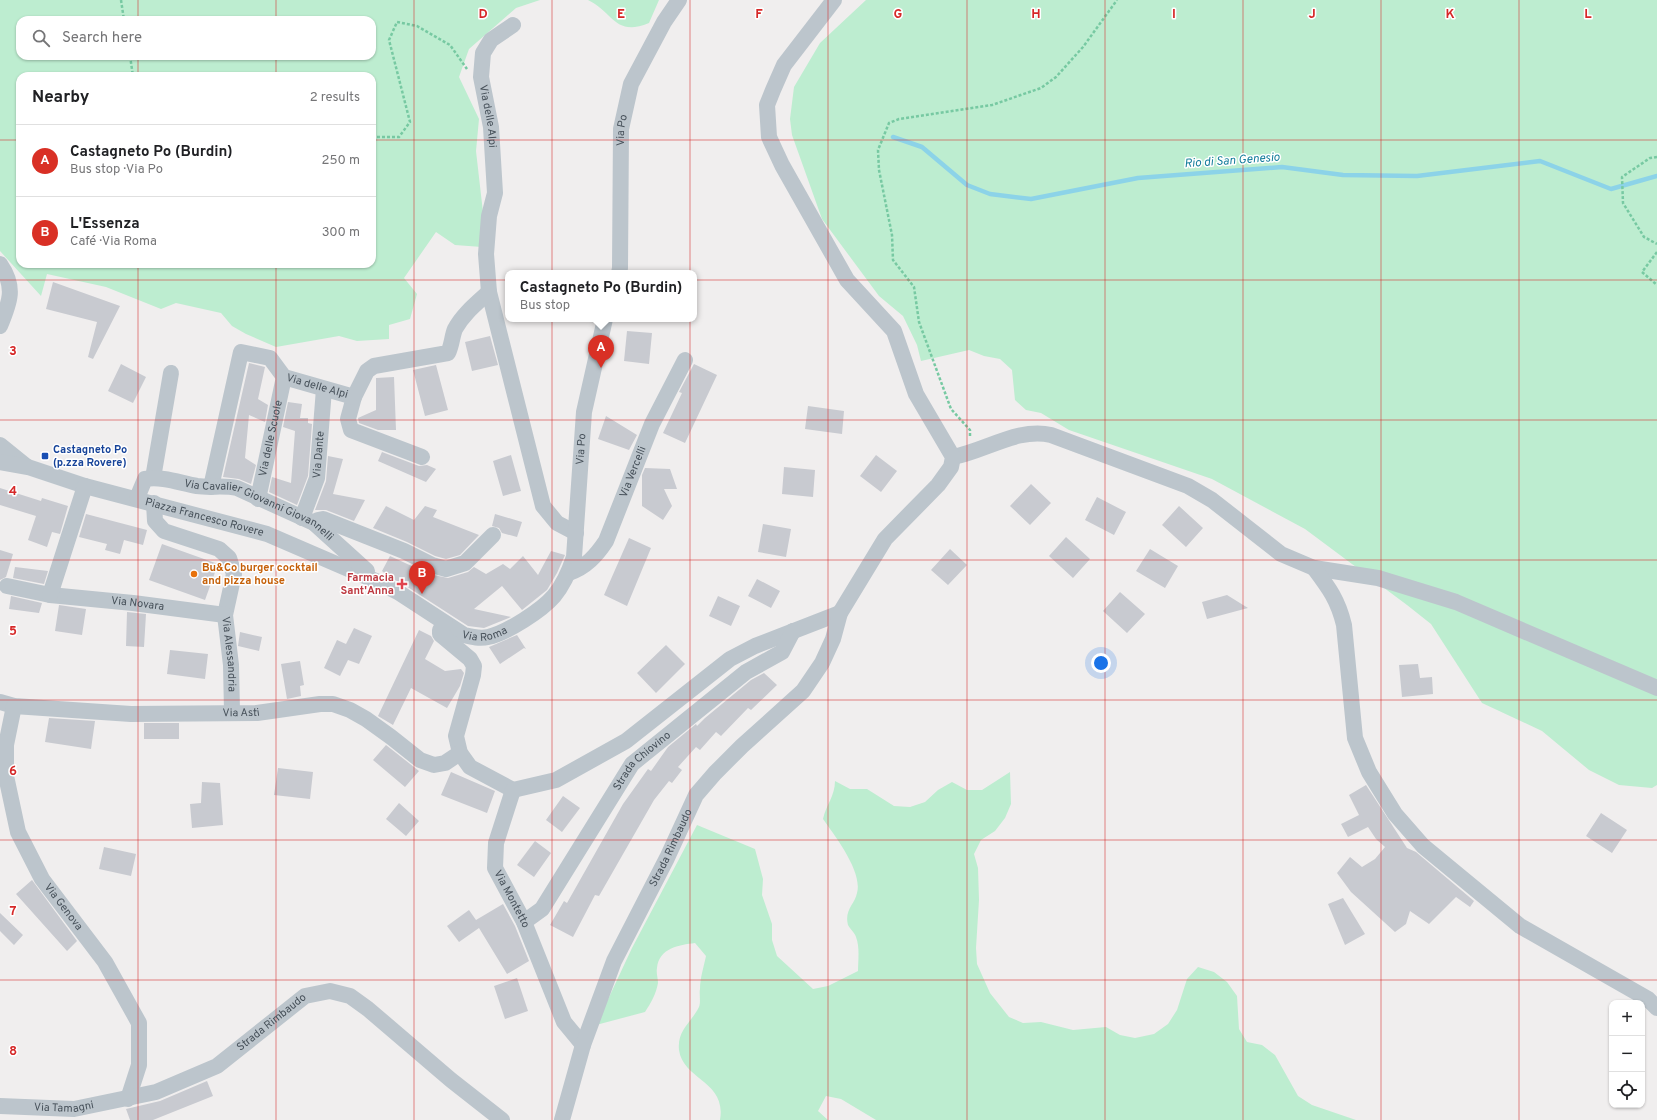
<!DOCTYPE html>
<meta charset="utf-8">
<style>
body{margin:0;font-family:Overpass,sans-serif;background:#f6f6f6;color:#202124}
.controls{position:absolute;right:12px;bottom:12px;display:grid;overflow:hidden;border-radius:8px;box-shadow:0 1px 3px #0004}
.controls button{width:36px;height:36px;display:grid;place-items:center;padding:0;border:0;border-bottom:1px solid #e0e0e0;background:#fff;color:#202124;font:20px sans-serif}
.you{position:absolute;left:1101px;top:663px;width:14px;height:14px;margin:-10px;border:3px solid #fff;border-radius:50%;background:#1a73e8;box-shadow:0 0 0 6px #1a73e833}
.badge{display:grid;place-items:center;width:26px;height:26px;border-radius:50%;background:#d93025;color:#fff;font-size:13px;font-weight:700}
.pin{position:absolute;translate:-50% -33px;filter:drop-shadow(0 1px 2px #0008)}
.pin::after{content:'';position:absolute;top:21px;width:14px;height:12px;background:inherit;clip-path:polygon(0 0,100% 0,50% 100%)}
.popup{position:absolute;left:505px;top:270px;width:192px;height:52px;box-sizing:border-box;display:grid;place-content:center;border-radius:8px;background:#fff;filter:drop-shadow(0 1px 3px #0005);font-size:13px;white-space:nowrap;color:#757577}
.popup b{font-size:15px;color:#202124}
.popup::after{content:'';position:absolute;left:50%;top:100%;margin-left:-8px;border:8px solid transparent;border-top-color:#fff}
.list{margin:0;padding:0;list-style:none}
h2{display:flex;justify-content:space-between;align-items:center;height:52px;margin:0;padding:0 16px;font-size:17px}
h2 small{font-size:13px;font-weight:400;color:#757577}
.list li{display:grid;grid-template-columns:26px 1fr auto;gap:12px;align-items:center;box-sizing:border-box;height:72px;padding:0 16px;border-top:1px solid #e0e0e0}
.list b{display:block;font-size:15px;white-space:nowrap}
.list p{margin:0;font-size:13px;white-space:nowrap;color:#757577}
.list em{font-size:13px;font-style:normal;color:#757577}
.icon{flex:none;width:22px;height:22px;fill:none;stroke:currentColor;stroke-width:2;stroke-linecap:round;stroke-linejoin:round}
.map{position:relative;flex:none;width:1657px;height:1120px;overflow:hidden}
.search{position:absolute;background:#fff;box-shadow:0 1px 3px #0004;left:16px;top:16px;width:360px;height:44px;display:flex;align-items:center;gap:10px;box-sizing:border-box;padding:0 14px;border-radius:12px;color:#757577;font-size:15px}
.panel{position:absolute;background:#fff;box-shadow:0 1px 3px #0004;left:16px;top:72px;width:360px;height:196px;border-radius:12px}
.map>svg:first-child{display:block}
</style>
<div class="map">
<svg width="1657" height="1120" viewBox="0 0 1657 1120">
<rect width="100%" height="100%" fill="#f0eeee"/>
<path fill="#bdedd0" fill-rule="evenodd" d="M 0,0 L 540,0 L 516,8 L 469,49 L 459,77 L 479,119 L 476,151 L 485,230 L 482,247 L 455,245 L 436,232 L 404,278 L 417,294 L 410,319 L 389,325 L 389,339 L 357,341 L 339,336 L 276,347 L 246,334 L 232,326 L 221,313 L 176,303 L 161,309 L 106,287 L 47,274 L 41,296 L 0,251 ZM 20,20 L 372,20 L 372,56 L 20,56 ZM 20,76 L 372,76 L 372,264 L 20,264 Z
M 588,0 L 659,0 L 649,23 C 615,37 614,13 588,0 Z
M 866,0 L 1657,0 L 1657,785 L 1652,788 L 1619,785 L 1589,770 L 1542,731 L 1482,703 L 1431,624 L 1407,605 L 1305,529 L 1212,479 L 1069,430 L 1041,413 L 1026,410 L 1015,400 L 1012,370 L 1000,359 L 984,356 L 969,350 L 921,361 L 917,345 L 903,316 L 879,296 L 822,219 L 792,135 L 790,119 L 794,87 L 820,43 Z
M 1010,772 L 1011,804 L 1005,818 L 995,831 L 981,840 L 974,854 L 978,868 L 979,900 L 976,948 L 977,964 L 990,993 L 1009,1017 L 1023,1023 L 1041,1022 L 1073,1030 L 1106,1027 L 1120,1035 L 1135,1038 L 1154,1034 L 1168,1024 L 1177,1010 L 1187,979 L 1198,967 L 1214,972 L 1227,982 L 1237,996 L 1239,1029 L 1247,1042 L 1262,1045 L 1275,1055 L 1298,1096 L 1312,1105 L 1356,1120 L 876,1120 L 841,1099 L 826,1096 L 818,1111 L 828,1120 L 720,1120 C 727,1081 683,1080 679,1050 C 677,1030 691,1023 699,1007 C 701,1002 699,994 700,989 C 700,978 704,966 706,956 L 695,943 C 679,945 659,948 657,968 C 656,973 658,978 658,983 C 656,994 651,1003 645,1012 L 596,1025 L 632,948 L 697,825 L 755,849 L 763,879 L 762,895 L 772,924 L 772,940 L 777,956 L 813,989 L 828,986 L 858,971 C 858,961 860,947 856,937 C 855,933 850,929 848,925 C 844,910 855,904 857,893 C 863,872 835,836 823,819 C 826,805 835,796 835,781 L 850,789 L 867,789 L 894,806 L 910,807 L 925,802 L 938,790 L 952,782 L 967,790 L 982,790 Z"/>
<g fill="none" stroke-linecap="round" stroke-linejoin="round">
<path stroke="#8cd3e8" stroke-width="4.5" d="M 893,137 L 922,147 L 967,185 L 990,194 L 1031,199 L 1138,178 L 1282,167 L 1343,175 L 1417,176 L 1540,161 L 1611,189 L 1657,176"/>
</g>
<path fill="#c8cad0" d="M 53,282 L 120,306 L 93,359 L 88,357 L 97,322 L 46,309 Z
M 627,331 L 652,333 L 649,364 L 624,361 Z
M 490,336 L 498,365 L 472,371 L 465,342 Z
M 249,363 L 265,367 L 258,399 L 268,405 L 265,422 L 249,415 L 245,458 L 256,465 L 251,484 L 239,479 L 223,477 Z
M 121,364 L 146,377 L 133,403 L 108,391 Z
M 694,364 L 717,375 L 685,443 L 663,433 L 682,393 L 679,392 Z
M 436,365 L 448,410 L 425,416 L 413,370 Z
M 394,377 L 396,430 L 378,430 L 359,423 L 358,418 L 376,410 L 376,378 Z
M 288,402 L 302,404 L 300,418 L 308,418 L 308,423 L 312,424 L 308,476 L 297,505 L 269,492 L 272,477 L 291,483 L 295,431 L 283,427 Z
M 808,406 L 844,411 L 842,434 L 805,429 Z
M 606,416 L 637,435 L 629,450 L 598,439 Z
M 382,452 L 419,466 L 427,465 L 436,469 L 426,482 L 378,461 Z
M 511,455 L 521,491 L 503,496 L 493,461 Z
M 876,455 L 897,471 L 881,492 L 860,476 Z
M 328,456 L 343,459 L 333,494 L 365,500 L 354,521 L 326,510 L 315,510 L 326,481 Z
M 784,467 L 815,470 L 813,497 L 782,494 Z
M 645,468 L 670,469 L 677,489 L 664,489 L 672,506 L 663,520 L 642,506 L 642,475 Z
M 1031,484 L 1051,503 L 1030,525 L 1010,506 Z
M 0,488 L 41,501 L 42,498 L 68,506 L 60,534 L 52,532 L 47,547 L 28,540 L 36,516 L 0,505 Z
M 1097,497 L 1126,512 L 1114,535 L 1085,520 Z
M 386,506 L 414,520 L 425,506 L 437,510 L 433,517 L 479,535 L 460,555 L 446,559 L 435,556 L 407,542 L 373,528 Z
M 1179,506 L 1203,528 L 1186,547 L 1162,525 Z
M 86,514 L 147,530 L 143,545 L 124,540 L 120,554 L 105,550 L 107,544 L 79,537 Z
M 495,514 L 522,522 L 517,537 L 502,533 L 499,528 L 492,526 Z
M 763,524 L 791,529 L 786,557 L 758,552 Z
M 1066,537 L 1090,559 L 1073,578 L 1049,556 Z
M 629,538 L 651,548 L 627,606 L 604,595 Z
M 162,544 L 218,564 L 205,600 L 149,580 Z
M 950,549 L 967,565 L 948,585 L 931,570 Z
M 1150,549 L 1178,566 L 1165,588 L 1136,571 Z
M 0,550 L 13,554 L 6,577 L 0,580 Z
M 551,551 L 565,555 L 557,573 L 547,590 L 522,610 L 502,586 L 474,609 L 511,617 L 484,628 L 468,626 L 403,584 L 389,577 L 382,571 L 390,556 L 429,574 L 448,578 L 468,572 L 474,567 L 486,574 L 503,564 L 510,569 L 523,556 L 538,575 Z
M 15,567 L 48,571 L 44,584 L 13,578 Z
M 757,579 L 780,591 L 771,608 L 748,596 Z
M 1120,592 L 1145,614 L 1127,633 L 1103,611 Z
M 1227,595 L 1248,608 L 1207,619 L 1202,602 Z
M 11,596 L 42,603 L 39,613 L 9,609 Z
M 718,596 L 740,606 L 731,626 L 709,616 Z
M 59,605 L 86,609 L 82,635 L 55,631 Z
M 127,612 L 146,614 L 144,647 L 126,646 Z
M 354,628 L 372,636 L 359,664 L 348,660 L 340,676 L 324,668 L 337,640 L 346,644 Z
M 419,630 L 431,636 L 434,641 L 425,659 L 445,671 L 461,669 L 464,673 L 460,686 L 447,708 L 411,688 L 393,725 L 378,716 Z
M 240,632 L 262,637 L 259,651 L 238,646 Z
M 517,635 L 526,649 L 524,648 L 500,664 L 489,647 Z
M 666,645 L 685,664 L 656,693 L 637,673 Z
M 170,650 L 208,654 L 205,679 L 167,674 Z
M 300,661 L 304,685 L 300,686 L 301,696 L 287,699 L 281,664 Z
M 1418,664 L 1420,678 L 1432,677 L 1433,694 L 1402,697 L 1399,665 Z
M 764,673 L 777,685 L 751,710 L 748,708 L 721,736 L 716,732 L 700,750 L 696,747 L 678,767 L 682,770 L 672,783 L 669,781 L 654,800 L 599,896 L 595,895 L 573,937 L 550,925 L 564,901 L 567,903 L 623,804 L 648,769 L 651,771 L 668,747 L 696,724 L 697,726 L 705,718 L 751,680 Z
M 49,718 L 95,721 L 91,749 L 45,742 Z
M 144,723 L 179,723 L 179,739 L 144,739 Z
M 386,745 L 419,771 L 405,787 L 373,760 Z
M 278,768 L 313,772 L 310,799 L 274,795 Z
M 451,772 L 495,791 L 487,813 L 441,795 Z
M 202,782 L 220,783 L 223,825 L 192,828 L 190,804 L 201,803 Z
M 1366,785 L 1407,848 L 1416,852 L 1474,901 L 1470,907 L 1456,897 L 1429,924 L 1410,911 L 1406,924 L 1395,932 L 1351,892 L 1337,873 L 1350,857 L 1362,867 L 1375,859 L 1385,847 L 1376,839 L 1368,827 L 1348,837 L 1341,824 L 1359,815 L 1349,795 Z
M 563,796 L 580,808 L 562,832 L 546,820 Z
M 399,803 L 419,821 L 406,836 L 386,819 Z
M 1601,813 L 1627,830 L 1612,853 L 1586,836 Z
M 535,841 L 551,853 L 534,877 L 517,865 Z
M 104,847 L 136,854 L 131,876 L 99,869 Z
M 32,880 L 77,941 L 67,951 L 16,894 Z
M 1343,898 L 1365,934 L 1345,945 L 1328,904 Z
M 503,904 L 515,926 L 529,961 L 507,974 L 479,928 L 459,942 L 447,926 L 469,910 L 476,920 Z
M 0,913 L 23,935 L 14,945 L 0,931 Z
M 517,978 L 528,1011 L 505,1019 L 494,986 Z
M 207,1081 L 213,1096 L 153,1120 L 130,1120 L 126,1109 L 160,1101 Z"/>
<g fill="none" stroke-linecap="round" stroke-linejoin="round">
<path stroke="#77c9a2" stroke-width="2.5" stroke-dasharray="3 2" stroke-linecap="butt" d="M 121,0 L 124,20
M 130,56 L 133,76
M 372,137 L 399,137 L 410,122 L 389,40 L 397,22 L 417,26 L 450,45 L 467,69
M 1657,157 L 1650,158 L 1622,177 L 1623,203 L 1644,237 L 1657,244
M 1657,252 L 1642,272 L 1657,285
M 970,436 L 970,430 L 951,409 L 919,322 L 914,287 L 893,260 L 892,235 L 879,170 L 878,150 L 889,123 L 899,119 L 992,105 L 1041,88 L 1056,77 L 1083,47 L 1117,0"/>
<g stroke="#bcc5cc" stroke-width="16">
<path id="s1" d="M 513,25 L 491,40 L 483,53 L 481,77 L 491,127 L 495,193 L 489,216 L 486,254 L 489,292 L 543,506 L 557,523 L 576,533"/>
<path d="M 0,264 C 16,287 10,302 0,326"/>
<path id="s2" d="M 619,273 L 620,268 L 621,129 L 631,84 L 664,22 L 679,0"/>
<path d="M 354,397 L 348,419 L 351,430 L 422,457"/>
<path d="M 0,445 L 26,466"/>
<path d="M 953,457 C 985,451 1019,427 1051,435 L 1188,486 L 1212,500 L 1281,554 L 1314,568 L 1378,578 L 1456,602 L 1657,688"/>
<path id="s3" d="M 0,462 L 28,467 L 85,486 L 267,534 L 376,581 L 398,592 L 464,635 C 472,637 480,639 488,637 C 507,633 542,610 554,596 C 564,584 569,572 574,557 L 584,412 L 605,319"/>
<path d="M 153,478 L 171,373"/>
<path id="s4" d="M 211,487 L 241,352 L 270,358 L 284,377 L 354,397 L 367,371 L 374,366 L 448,353 C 452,345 452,336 455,329 C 463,314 477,303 489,292"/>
<path id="s5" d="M 137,498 L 145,479 C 162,476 180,483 197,486 C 211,488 224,485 237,488 L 314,523 L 367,571"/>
<path id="s6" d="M 258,499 L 284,377"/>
<path id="s7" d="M 154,503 L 155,521 L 164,531 L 219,549 L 229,558 L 234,574 L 225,615 L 231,665 L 232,711"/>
<path id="s8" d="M 302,518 L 317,478 L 324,389"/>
<path d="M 314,523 L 318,520 L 323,519 L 404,551 L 432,565 L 446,569 L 465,563 L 493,535"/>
<path d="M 1314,568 C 1329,588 1338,600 1344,625 L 1355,738 L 1369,772 L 1395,814 L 1423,846 L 1520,926 L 1648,999 L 1657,1008"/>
<path id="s9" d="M 569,573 C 586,567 596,556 606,541 L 652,424 L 685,360"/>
<path id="s10" d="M 7,586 L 50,595 L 133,603 L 225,615"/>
<path d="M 50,595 L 85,486"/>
<path d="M 445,624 L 440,630 L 440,634 L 470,659 L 474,666 L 473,675 L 456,736 L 460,753 L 470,767 L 513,790"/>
<path id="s11" d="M 0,702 L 14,706 L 131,714 L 257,713 L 320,704 L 333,704 L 350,710 L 366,719 L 391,737 L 420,760 L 434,765 L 445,763 L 460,753"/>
<path id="s12" d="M 14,706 L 6,745 L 6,776 L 18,832 L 42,879 L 105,962 L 139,1023 L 139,1065 L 128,1099"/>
<path d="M 513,790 L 556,780 L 626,741 L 730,659 L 755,646 L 840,613"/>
<path id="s13" d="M 513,790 L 496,843 L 495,868 L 524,922 L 564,1022 L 583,1045"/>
<path id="s14" d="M 524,922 L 542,909 L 632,764 L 746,672 L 782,652 L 793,631"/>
<path id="s15" d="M 0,1106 L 74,1109 L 156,1092 L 217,1066 L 305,996 L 330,991 L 350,996 L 368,1009 L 451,1080 L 502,1120"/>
<path id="s16" d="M 562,1120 L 583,1045 L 614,961 L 667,858 L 696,795 L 715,773 L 742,746 L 803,691 L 822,663 L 833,639 L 840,613 L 885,539 L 938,485 L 951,467 L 953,457 L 916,394 L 894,331 L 847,280 L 782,165 L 769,137 L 767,105 L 773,90 L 784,65 L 834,0"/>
</g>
</g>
<path fill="none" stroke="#d62828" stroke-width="1" stroke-opacity="0.55" d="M 138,0 L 138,20M 276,0 L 276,20M 414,0 L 414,1120M 552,0 L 552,1120M 690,0 L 690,1120M 828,0 L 828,1120M 967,0 L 967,1120M 1105,0 L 1105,1120M 1243,0 L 1243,1120M 1381,0 L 1381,1120M 1519,0 L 1519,1120M 138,56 L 138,76M 276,56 L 276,76M 0,140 L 20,140M 372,140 L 1657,140M 138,264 L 138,1120M 276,264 L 276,1120M 0,280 L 1657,280M 0,420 L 1657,420M 0,560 L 1657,560M 0,700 L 1657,700M 0,840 L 1657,840M 0,980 L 1657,980"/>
<rect fill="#1a4fb4" stroke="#fff" stroke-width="1.5" x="41" y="452" width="8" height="8" rx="2"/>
<circle fill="#e8710a" stroke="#fff" stroke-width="1.5" cx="194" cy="574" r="4"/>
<path fill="#e0444e" stroke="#fff" stroke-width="1.5" d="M400 578h4v4h4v4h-4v4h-4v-4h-4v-4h4z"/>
<g text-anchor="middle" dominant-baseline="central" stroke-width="3" stroke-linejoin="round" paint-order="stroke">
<g font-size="11" fill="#47515a" stroke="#fff">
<text stroke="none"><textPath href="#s1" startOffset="106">Via delle Alpi</textPath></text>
<text stroke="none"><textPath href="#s2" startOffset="143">Via Po</textPath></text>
<text stroke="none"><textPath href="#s4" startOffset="226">Via delle Alpi</textPath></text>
<text stroke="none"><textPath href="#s6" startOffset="62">Via delle Scuole</textPath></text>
<text stroke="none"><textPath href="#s3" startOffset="754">Via Po</textPath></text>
<text stroke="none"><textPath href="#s8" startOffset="66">Via Dante</textPath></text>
<text stroke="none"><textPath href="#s9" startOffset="124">Via Vercelli</textPath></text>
<text stroke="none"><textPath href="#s5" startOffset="141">Via Cavalier Giovanni Giovannelli</textPath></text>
<text stroke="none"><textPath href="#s3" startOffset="212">Piazza Francesco Rovere</textPath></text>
<text stroke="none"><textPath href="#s10" startOffset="132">Via Novara</textPath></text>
<text stroke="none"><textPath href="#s3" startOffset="520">Via Roma</textPath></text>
<text stroke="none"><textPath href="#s7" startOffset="201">Via Alessandria</textPath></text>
<text stroke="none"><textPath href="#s11" startOffset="242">Via Asti</textPath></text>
<text stroke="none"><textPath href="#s14" startOffset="202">Strada Chiovino</textPath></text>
<text stroke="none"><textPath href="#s16" startOffset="294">Strada Rimbaudo</textPath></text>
<text stroke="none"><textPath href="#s13" startOffset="116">Via Montetto</textPath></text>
<text stroke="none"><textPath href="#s12" startOffset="216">Via Genova</textPath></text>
<text stroke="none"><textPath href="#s15" startOffset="294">Strada Rimbaudo</textPath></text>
<text stroke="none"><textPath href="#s15" startOffset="64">Via Tamagni</textPath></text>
</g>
<g font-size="11" font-weight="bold" fill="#164399" stroke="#fff" text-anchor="start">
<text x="53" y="450">Castagneto Po<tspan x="53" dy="13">(p.zza Rovere)</tspan></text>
</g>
<g font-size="11" font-weight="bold" fill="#c56008" stroke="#fff" text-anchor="start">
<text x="202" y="568">Bu&amp;Co burger cocktail<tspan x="202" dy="13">and pizza house</tspan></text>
</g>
<g font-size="11" font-weight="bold" fill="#be3a42" stroke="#fff" text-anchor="end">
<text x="394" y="578">Farmacia<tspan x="394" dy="13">Sant'Anna</tspan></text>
</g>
<g font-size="12" font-style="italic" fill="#127c9b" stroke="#fff">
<text transform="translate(1232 161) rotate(-4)">Rio di San Genesio</text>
</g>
</g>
<g font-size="13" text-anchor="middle" font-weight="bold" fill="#d62828" stroke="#fff" stroke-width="3" stroke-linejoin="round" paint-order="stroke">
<text x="483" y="18">D</text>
<text x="621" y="18">E</text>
<text x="759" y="18">F</text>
<text x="898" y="18">G</text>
<text x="1036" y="18">H</text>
<text x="1174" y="18">I</text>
<text x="1312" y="18">J</text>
<text x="1450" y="18">K</text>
<text x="1588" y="18">L</text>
<text x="13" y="355">3</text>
<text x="13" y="495">4</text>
<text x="13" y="635">5</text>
<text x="13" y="775">6</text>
<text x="13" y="915">7</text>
<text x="13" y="1055">8</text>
</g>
</svg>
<div class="controls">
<button>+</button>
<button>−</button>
<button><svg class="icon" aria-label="locate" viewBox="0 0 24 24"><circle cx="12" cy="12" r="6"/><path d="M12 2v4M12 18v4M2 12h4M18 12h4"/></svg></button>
</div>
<div class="you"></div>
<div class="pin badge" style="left:601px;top:368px">A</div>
<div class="popup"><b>Castagneto Po (Burdin)</b>Bus stop</div>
<div class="pin badge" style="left:422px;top:594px">B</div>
<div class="search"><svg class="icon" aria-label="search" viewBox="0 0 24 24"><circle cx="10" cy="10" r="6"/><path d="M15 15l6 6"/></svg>Search here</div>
<section class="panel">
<h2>Nearby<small>2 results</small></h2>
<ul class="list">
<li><span class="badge">A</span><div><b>Castagneto Po (Burdin)</b><p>Bus stop · Via Po</p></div><em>250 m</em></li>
<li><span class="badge">B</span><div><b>L'Essenza</b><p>Café · Via Roma</p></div><em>300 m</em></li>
</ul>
</section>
</div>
